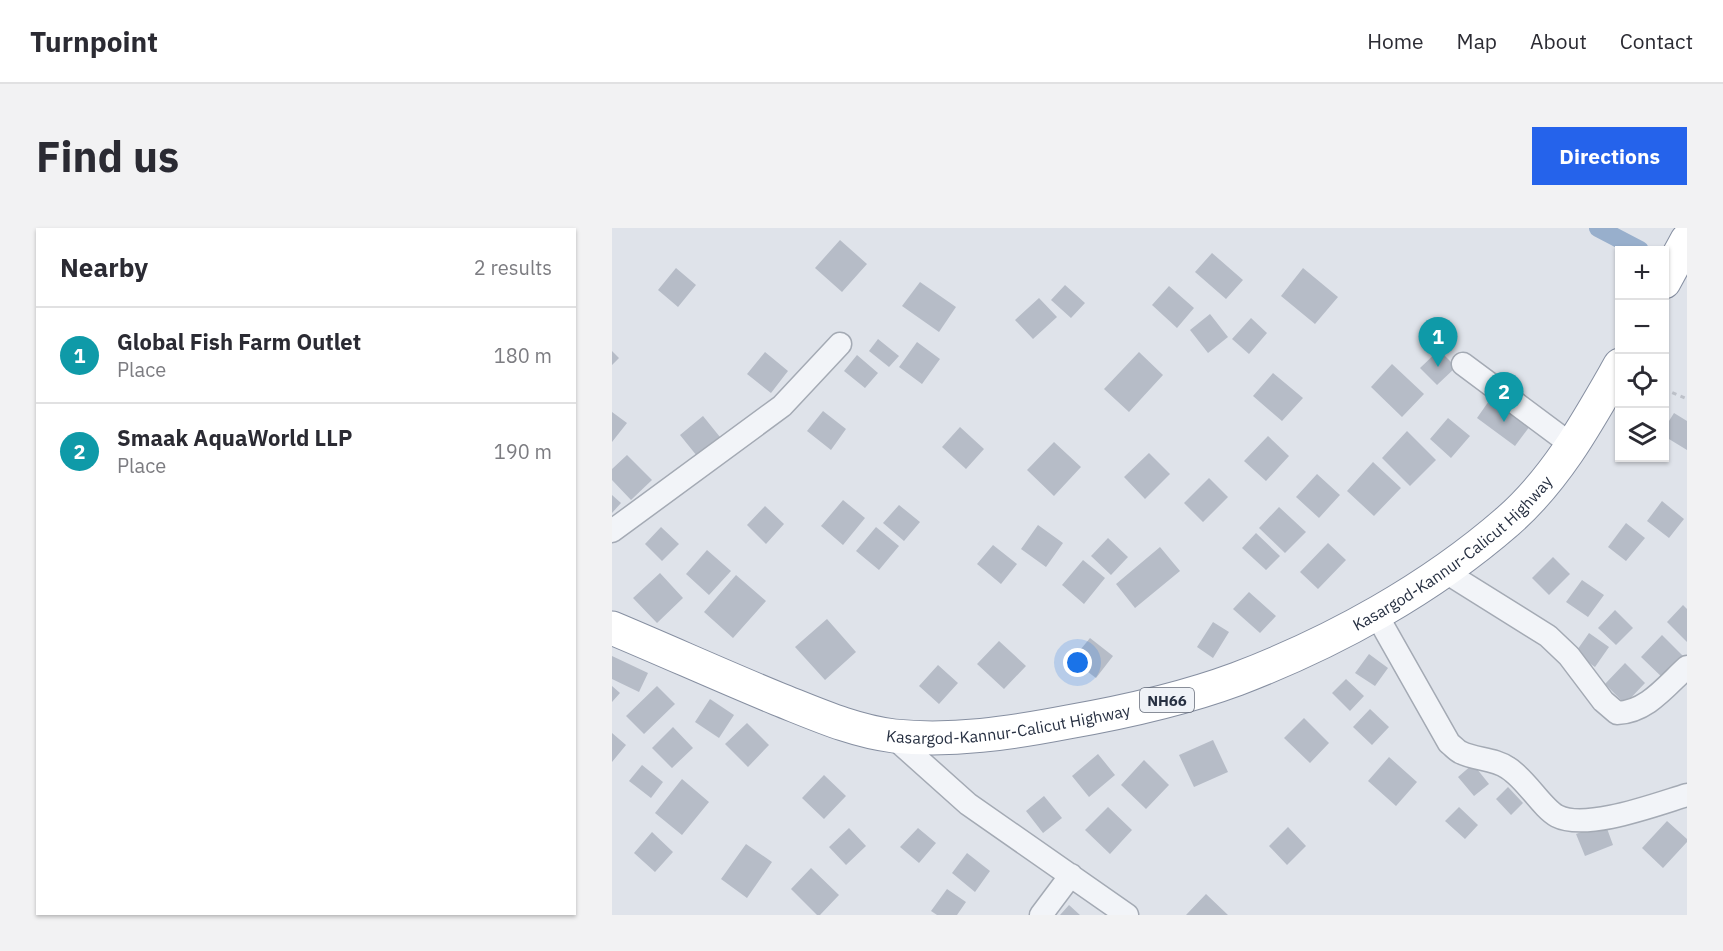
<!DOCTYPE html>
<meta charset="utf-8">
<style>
body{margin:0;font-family:"IBM Plex Sans",sans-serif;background:#f2f2f3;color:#2b2b33}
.controls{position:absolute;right:18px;top:18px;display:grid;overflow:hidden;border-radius:0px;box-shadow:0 2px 4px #0004}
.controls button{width:54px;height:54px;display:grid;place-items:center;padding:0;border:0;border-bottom:2px solid #e1e1e2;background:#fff;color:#2b2b33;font:30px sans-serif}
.you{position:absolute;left:466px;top:435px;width:21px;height:21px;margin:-15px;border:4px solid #fff;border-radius:50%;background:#1a73e8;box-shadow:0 0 0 9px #1a73e833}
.badge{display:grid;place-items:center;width:39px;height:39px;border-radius:50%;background:#2563eb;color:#fff;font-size:20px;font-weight:700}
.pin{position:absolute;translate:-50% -50px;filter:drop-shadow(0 2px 3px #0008)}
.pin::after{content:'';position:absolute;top:32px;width:21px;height:18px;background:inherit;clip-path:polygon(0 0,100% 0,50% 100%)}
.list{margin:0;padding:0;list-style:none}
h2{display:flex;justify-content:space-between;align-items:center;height:78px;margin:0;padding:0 24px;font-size:26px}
h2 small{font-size:20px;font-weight:400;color:#7c7c81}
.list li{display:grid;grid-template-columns:39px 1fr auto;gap:18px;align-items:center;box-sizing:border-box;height:96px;padding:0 24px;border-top:2px solid #e1e1e2}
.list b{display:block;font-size:22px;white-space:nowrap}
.list p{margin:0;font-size:20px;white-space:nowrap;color:#7c7c81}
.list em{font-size:20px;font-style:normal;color:#7c7c81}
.icon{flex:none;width:33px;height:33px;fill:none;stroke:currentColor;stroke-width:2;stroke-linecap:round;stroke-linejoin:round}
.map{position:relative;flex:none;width:1075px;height:687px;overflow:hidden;border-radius:0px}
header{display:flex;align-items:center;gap:36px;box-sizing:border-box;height:84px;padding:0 30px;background:#fff;border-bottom:2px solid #e1e1e2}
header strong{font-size:28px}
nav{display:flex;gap:33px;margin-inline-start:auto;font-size:21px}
.intro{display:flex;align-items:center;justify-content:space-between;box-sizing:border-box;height:144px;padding:0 36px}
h1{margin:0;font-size:42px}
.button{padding:15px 27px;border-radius:0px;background:#2563eb;color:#fff;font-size:21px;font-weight:700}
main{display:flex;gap:36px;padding:0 36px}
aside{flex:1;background:#fff;border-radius:0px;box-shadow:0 2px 4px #0004}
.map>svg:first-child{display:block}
</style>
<header>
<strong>Turnpoint</strong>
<nav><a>Home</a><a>Map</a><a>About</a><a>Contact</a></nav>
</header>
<div class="intro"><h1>Find us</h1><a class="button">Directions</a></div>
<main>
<aside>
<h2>Nearby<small>2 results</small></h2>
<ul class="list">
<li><span class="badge" style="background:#0f9aa8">1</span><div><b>Global Fish Farm Outlet</b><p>Place</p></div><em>180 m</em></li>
<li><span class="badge" style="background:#0f9aa8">2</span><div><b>Smaak AquaWorld LLP</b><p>Place</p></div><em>190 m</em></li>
</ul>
</aside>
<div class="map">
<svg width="1075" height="687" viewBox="0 0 1075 687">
<rect width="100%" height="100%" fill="#dfe3ea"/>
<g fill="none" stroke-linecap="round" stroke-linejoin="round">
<path stroke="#98afcc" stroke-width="18" d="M 986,0 L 1028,22"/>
</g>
<path fill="#b6bcc7" d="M 228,12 L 255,36 L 230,64 L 203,40 Z
M 600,25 L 631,52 L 614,71 L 583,44 Z
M 64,40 L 84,57 L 66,79 L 46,62 Z
M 691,40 L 726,69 L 703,96 L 669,68 Z
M 308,54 L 344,79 L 327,104 L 290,78 Z
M 453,57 L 473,75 L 459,90 L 439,72 Z
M 557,58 L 582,80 L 565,100 L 540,77 Z
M 427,70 L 445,89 L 421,111 L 403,92 Z
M 598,86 L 616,109 L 596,125 L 578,102 Z
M 639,90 L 655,105 L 637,126 L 620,111 Z
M 266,111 L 287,128 L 277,139 L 257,123 Z
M 305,114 L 328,131 L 310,156 L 287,139 Z
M 827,122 L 844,139 L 825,157 L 808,140 Z
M 0,123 L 7,130 L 0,137 Z
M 153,124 L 176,143 L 159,165 L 135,146 Z
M 527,124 L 551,147 L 517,184 L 492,161 Z
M 245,127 L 266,145 L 253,160 L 232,143 Z
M 780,136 L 812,166 L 790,189 L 759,159 Z
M 661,145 L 691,170 L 670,193 L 641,168 Z
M 879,170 L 918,198 L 903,218 L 865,190 Z
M 211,183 L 234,201 L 219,222 L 195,203 Z
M 0,184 L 15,195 L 0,214 Z
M 1062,185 L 1075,193 L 1075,222 L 1052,208 L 1052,201 Z
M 91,188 L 112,214 L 89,233 L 68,207 Z
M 836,190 L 858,208 L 839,230 L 818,211 Z
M 348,199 L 372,221 L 354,241 L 330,219 Z
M 795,203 L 824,232 L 798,258 L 770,230 Z
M 656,208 L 677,228 L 654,253 L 632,233 Z
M 442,214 L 469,239 L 442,268 L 415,242 Z
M 537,225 L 558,246 L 533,271 L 512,249 Z
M 15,227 L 40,252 L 19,272 L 0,252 L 0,241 Z
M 761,234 L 789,260 L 762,288 L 735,263 Z
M 705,246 L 728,267 L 707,290 L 684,269 Z
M 597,250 L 616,269 L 591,294 L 572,275 Z
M 0,267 L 9,275 L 0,285 Z
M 231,272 L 253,290 L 231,317 L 209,298 Z
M 1050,273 L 1072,291 L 1057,310 L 1035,293 Z
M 287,277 L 308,294 L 292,313 L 271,295 Z
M 153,278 L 172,296 L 154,316 L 135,297 Z
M 667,279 L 694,304 L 673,325 L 647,300 Z
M 1014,295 L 1033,310 L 1014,333 L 996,319 Z
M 426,297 L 451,315 L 434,339 L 409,321 Z
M 49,299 L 67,316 L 50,333 L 33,316 Z
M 264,299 L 287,318 L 267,342 L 244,323 Z
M 644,305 L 668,328 L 654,342 L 630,320 Z
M 496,310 L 516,329 L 499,347 L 479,328 Z
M 716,315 L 734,332 L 706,361 L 688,344 Z
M 381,317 L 405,336 L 389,356 L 365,336 Z
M 548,319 L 568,343 L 523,380 L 504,356 Z
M 95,322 L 119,343 L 97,367 L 74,346 Z
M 941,329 L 958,346 L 937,367 L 920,350 Z
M 471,332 L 493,350 L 472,376 L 450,357 Z
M 48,345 L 71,370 L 45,395 L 21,370 Z
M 124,347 L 154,373 L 121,410 L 92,384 Z
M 970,352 L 992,367 L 976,389 L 954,374 Z
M 637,364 L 664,388 L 648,405 L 621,381 Z
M 1071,377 L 1075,381 L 1075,414 L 1055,394 Z
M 1003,382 L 1021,400 L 1004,417 L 986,400 Z
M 215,391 L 244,424 L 213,452 L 183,419 Z
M 601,394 L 617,404 L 601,430 L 585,419 Z
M 977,405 L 997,419 L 983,439 L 963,425 Z
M 1050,407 L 1074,431 L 1053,452 L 1029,429 Z
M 478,410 L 501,428 L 484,450 L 460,432 Z
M 387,413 L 414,438 L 392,461 L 365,436 Z
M 757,426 L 776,440 L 763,458 L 743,445 Z
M 0,428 L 36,445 L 27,464 L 0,451 Z
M 1013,435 L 1033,455 L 1013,476 L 993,456 Z
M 326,437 L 346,455 L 327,476 L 307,458 Z
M 734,451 L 752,468 L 738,483 L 720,465 Z
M 0,458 L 8,465 L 0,474 Z
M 45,458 L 63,476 L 32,506 L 14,488 Z
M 98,471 L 122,487 L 107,510 L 83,494 Z
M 758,481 L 777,499 L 760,517 L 741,499 Z
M 692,490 L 717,515 L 698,535 L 672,510 Z
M 135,495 L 157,517 L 136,539 L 113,516 Z
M 61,499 L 81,520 L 60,540 L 40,520 Z
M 0,505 L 14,517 L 0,534 Z
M 601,512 L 616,544 L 582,559 L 567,527 Z
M 486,526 L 503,547 L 477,569 L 460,548 Z
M 777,529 L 805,554 L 784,578 L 756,553 Z
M 532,532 L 557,557 L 534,581 L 509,557 Z
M 861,536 L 877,556 L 862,568 L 846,549 Z
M 30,537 L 51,554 L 39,570 L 17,553 Z
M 212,547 L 234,568 L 212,591 L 190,570 Z
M 70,551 L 97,574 L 70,607 L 43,585 Z
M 896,559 L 911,575 L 899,587 L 884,571 Z
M 432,568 L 450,590 L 431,605 L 414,583 Z
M 496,579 L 520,602 L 498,626 L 473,602 Z
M 847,579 L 866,597 L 853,611 L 833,593 Z
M 1055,593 L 1075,611 L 1075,614 L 1051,640 L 1030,620 Z
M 993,595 L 1001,617 L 973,628 L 964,606 Z
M 676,599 L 694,618 L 675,637 L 657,618 Z
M 237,600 L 254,618 L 234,637 L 217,619 Z
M 306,600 L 324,615 L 307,635 L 288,619 Z
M 40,604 L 61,624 L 43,644 L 22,625 Z
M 134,616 L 160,634 L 135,670 L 109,651 Z
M 355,625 L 378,643 L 363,664 L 340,645 Z
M 199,640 L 227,667 L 208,687 L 205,687 L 179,661 Z
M 335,661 L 354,674 L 345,687 L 325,687 L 319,683 Z
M 594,666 L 616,687 L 574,687 Z
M 457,677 L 468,687 L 448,687 Z"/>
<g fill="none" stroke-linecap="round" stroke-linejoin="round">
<defs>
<path id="minor" d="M 851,136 L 961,218
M 0,303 L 170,178 L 228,116
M 832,343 L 936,408 L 957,428 L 991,473 L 1005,485 C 1035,484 1054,458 1075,439
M 764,386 L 837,515 C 841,518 844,522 848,524 C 863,532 882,530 896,540 C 914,551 930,580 945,588 C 974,603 1045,576 1075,567
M 280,508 L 356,576 L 515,687
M 429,687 L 459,647"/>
<g id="highway">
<path d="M 1052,54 L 1075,12"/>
<path id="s1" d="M 0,400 C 55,423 110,448 166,471 C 204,486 241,503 282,508 C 340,514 399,505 456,494 C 513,484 571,471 625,451 C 722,414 818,361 896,293 C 945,250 976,193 1008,137"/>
</g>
</defs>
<use href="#minor" stroke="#a4aab4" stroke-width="25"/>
<use href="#highway" stroke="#868fa1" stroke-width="35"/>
<path stroke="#bdc1c9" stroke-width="3" stroke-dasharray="4.5 4.5" stroke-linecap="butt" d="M 1052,161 L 1075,171"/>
<use href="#minor" stroke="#f2f4f8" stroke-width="22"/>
<use href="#highway" stroke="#fff" stroke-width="33"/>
</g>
<g text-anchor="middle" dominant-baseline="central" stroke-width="5" stroke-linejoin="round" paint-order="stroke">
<rect fill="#eff2f7" stroke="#636a78" stroke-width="1.5" x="528" y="460" width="54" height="24" rx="4.5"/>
<g font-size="15" font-weight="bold" fill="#273042">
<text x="555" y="472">NH66</text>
</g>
<g font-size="16" fill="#273042" stroke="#eff2f7">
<text stroke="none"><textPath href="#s1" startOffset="904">Kasargod-Kannur-Calicut Highway</textPath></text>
<text stroke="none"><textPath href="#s1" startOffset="418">Kasargod-Kannur-Calicut Highway</textPath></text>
</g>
</g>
</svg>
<div class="controls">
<button>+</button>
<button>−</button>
<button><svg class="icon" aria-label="locate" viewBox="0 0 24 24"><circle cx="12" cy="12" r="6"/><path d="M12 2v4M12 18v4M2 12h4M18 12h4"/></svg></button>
<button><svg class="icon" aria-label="layers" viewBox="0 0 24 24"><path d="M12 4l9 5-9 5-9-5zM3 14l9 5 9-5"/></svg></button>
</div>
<div class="you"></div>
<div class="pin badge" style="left:826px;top:139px;background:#0f9aa8">1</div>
<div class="pin badge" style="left:892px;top:194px;background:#0f9aa8">2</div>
</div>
</main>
